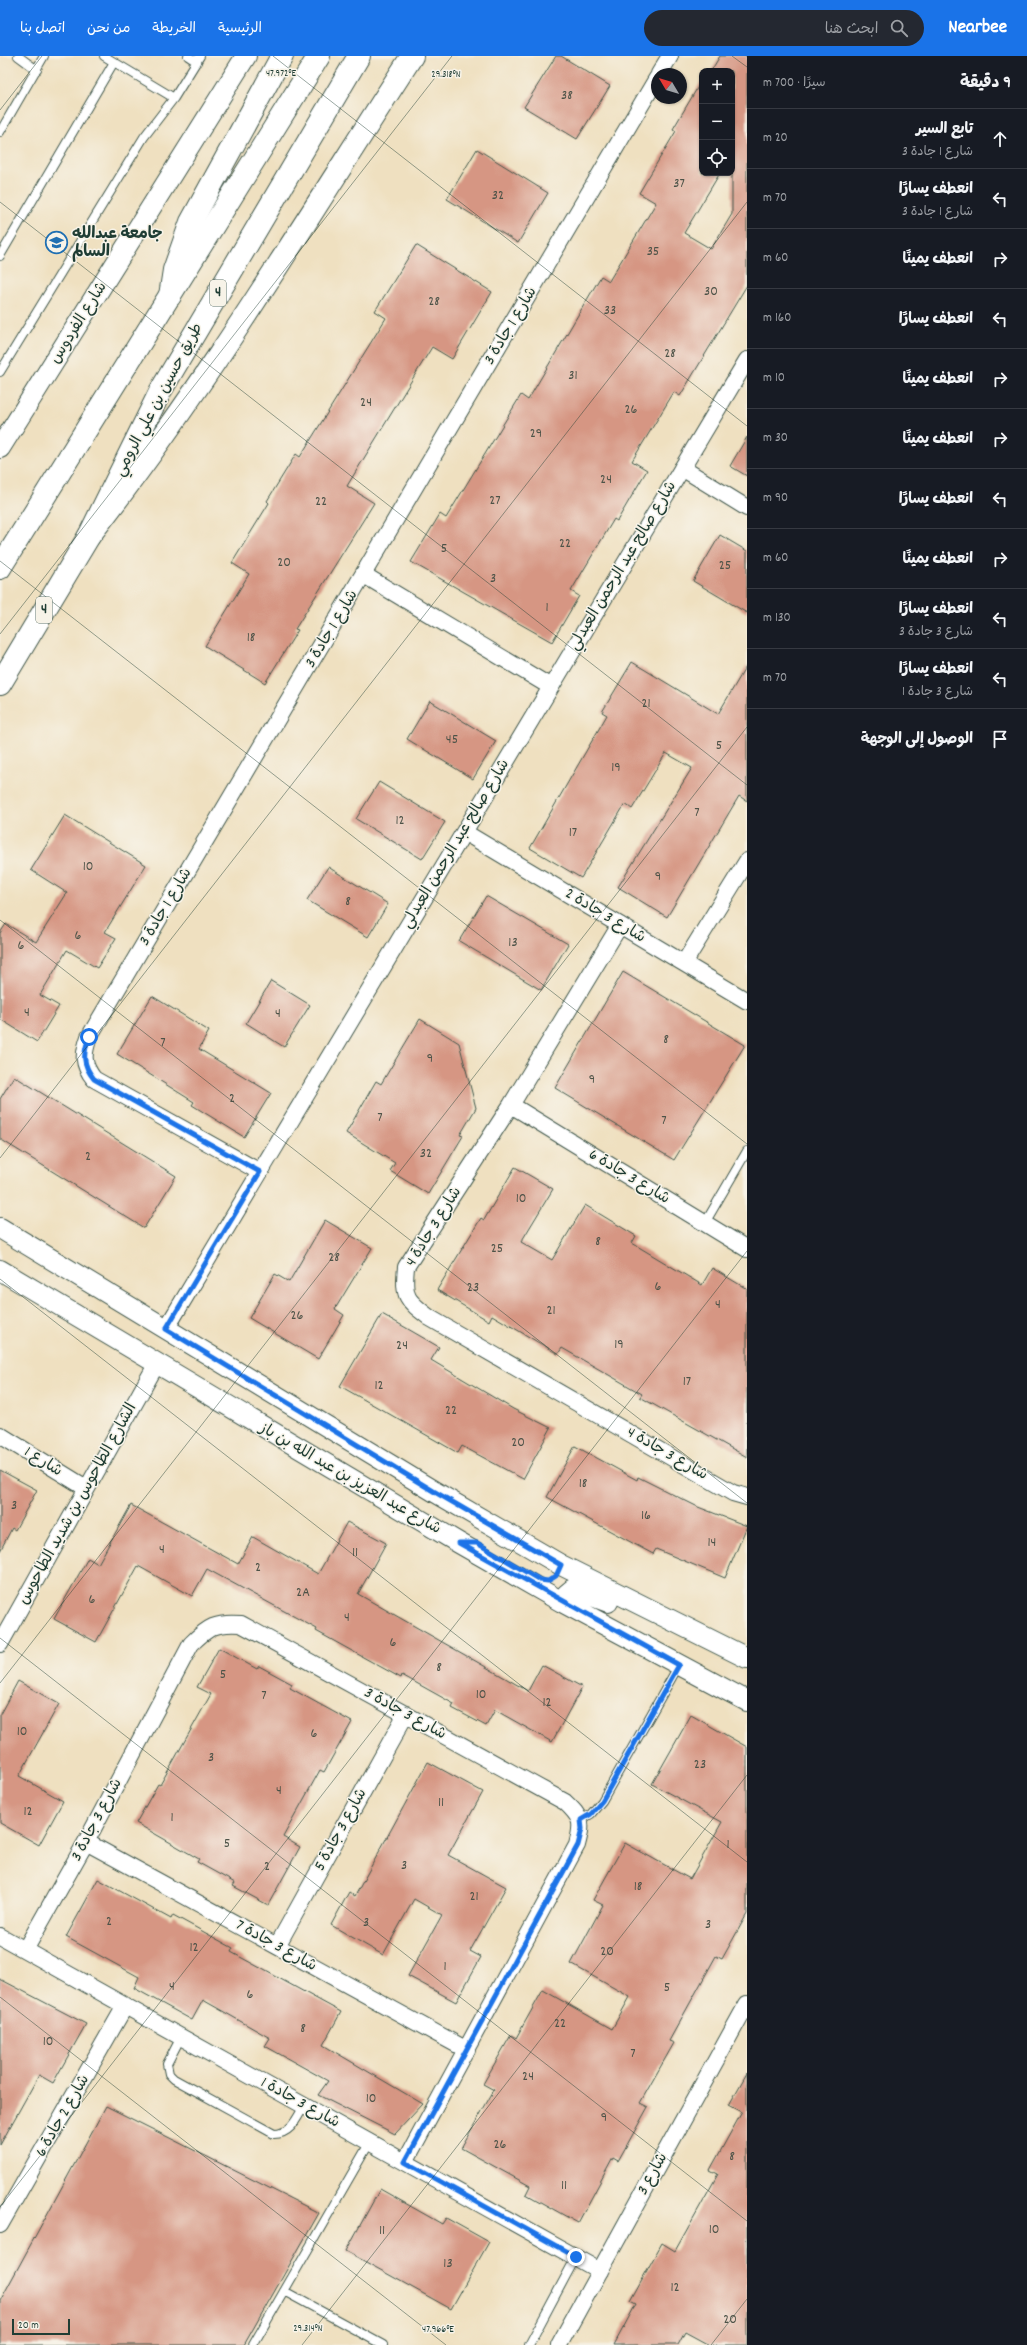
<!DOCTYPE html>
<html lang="ar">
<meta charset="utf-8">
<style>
body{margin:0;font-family:Dekko,"Playpen Sans Arabic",sans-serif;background:#242831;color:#f1f3f6;direction:rtl}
.controls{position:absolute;right:12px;top:12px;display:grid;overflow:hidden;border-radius:8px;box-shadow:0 1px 3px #0004}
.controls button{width:36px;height:36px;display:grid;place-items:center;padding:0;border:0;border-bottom:1px solid #363941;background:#171b24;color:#f1f3f6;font:20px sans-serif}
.compass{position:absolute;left:651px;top:12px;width:36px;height:36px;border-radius:50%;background:#171b24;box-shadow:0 1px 3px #0004;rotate:308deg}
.scale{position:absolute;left:12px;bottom:10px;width:58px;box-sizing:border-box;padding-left:4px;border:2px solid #1f3d34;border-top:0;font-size:11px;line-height:14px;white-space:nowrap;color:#1f3d34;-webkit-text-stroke:3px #f7f3e8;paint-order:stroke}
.stop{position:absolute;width:12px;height:12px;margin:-9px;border:3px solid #1a73e8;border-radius:50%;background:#fff}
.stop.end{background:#1a73e8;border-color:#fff;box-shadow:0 1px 4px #0008}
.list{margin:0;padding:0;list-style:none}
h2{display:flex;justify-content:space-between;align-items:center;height:52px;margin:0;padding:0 16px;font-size:17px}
h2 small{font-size:13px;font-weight:400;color:#9ea1a6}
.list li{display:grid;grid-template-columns:26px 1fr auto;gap:12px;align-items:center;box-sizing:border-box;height:60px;padding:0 16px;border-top:1px solid #363941}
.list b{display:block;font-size:15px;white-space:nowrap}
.list p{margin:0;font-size:13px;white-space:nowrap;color:#9ea1a6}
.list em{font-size:13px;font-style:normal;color:#9ea1a6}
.icon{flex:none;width:22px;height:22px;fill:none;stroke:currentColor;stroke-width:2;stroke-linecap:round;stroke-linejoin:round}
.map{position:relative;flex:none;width:747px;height:2289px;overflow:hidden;direction:ltr}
header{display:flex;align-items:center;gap:24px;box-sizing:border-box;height:56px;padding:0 20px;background:#1a73e8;color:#fff}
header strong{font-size:19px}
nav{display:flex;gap:22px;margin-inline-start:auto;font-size:14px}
.search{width:280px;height:36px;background:#242831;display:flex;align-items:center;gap:10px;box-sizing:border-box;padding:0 14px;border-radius:22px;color:#9ea1a6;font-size:15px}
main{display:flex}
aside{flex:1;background:#171b24}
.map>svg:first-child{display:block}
</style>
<header>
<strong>Nearbee</strong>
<div class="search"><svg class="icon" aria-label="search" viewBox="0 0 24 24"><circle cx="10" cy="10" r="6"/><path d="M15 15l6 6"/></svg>ابحث هنا</div>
<nav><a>الرئيسية</a><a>الخريطة</a><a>من نحن</a><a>اتصل بنا</a></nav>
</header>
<main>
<aside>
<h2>9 دقيقة<small>سيرًا · 700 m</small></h2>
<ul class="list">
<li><svg class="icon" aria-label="ahead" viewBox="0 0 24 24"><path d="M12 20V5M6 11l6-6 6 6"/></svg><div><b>تابع السير</b><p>شارع 1 جادة 3</p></div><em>20 m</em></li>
<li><svg class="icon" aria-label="left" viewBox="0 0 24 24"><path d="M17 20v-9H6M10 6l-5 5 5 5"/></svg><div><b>انعطف يسارًا</b><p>شارع 1 جادة 3</p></div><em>70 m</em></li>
<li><svg class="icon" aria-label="right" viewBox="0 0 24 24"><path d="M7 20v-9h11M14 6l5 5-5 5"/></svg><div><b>انعطف يمينًا</b></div><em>60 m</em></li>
<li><svg class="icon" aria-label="left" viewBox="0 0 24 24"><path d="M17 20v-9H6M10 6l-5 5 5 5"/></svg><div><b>انعطف يسارًا</b></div><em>160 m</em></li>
<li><svg class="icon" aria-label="right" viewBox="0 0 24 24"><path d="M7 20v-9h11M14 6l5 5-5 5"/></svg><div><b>انعطف يمينًا</b></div><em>10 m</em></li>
<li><svg class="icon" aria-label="right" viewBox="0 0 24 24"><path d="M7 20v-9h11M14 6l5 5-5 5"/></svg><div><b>انعطف يمينًا</b></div><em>30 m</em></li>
<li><svg class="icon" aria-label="left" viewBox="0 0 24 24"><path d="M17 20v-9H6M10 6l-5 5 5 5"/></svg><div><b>انعطف يسارًا</b></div><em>90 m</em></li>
<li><svg class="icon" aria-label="right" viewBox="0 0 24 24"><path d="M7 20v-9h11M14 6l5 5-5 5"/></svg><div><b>انعطف يمينًا</b></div><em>60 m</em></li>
<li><svg class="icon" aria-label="left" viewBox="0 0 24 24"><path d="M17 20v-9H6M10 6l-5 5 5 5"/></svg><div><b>انعطف يسارًا</b><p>شارع 3 جادة 3</p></div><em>130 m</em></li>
<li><svg class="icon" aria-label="left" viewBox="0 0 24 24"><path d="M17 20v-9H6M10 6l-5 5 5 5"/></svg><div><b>انعطف يسارًا</b><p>شارع 3 جادة 1</p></div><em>70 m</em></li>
<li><svg class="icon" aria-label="arrive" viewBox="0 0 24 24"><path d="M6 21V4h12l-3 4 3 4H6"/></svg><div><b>الوصول إلى الوجهة</b></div></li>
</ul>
</aside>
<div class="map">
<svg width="747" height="2289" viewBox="0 0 747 2289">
<rect width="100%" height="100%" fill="#f7f3e8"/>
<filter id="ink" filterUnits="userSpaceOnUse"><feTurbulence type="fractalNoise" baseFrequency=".025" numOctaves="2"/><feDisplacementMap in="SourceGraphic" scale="8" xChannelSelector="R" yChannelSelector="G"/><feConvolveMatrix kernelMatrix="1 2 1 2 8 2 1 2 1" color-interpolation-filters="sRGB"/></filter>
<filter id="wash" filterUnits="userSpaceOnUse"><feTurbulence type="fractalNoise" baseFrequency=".012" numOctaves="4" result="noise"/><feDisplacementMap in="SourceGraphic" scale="16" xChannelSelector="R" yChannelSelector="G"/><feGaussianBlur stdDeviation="0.9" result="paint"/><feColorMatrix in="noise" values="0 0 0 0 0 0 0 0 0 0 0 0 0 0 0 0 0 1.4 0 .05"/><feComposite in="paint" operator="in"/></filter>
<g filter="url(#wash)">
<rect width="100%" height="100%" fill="#efe0c0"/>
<g id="blocks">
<path fill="#d69683" d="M 556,0 L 561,0 L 610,30 L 577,83 L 524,51 Z
M 720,0 L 747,0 L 747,229 L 680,340 L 674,336 L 632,405 L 647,414 L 617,465 L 614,463 L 571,535 L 579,540 L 552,586 L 411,506 L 440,458 L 446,462 L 521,339 L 528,344 L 601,220 L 609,225 L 656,147 L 639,137 L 676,75 L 673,73 L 702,24 L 702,117 L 720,117 L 684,177 L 711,193 L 732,158 L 732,15 L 711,15 Z
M 477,93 L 548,137 L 518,187 L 447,143 Z
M 416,189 L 492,236 L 452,303 L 432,291 L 347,430 L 374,447 L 295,573 L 298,574 L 265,627 L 205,590 L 249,518 L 232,507 L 269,447 L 267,445 L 296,398 L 300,401 L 386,262 L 375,255 Z
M 747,381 L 747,420 L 730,410 Z
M 720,479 L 747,495 L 747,557 L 693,525 Z
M 632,606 L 718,658 L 747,609 L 747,745 L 739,740 L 667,861 L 618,831 L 692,712 L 666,697 L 632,753 L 625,748 L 581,822 L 530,792 L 607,659 L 602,656 Z
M 430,645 L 496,685 L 473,723 L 407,683 Z
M 379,726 L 445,766 L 422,803 L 356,763 Z
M 65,759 L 146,809 L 105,876 L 116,882 L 97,912 L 67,894 L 40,939 L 59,950 L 37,986 L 0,963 L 0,877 L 6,868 L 36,886 L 67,837 L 31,814 Z
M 328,811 L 388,848 L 368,881 L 307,844 Z
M 486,840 L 568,888 L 541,934 L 459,885 Z
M 623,916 L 745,989 L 674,1104 L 555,1032 Z
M 271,925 L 310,949 L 284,991 L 246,967 Z
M 152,940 L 209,975 L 199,993 L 271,1037 L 244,1081 L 192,1049 L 194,1046 L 117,998 Z
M 420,963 L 459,987 L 476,1052 L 460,1079 L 463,1080 L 428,1138 L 390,1115 L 395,1107 L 346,1077 L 376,1025 L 381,1028 Z
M 14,1020 L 176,1120 L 144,1172 L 0,1083 L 0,1043 Z
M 515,1111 L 553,1133 L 521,1186 L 552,1204 L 585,1149 L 636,1180 L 632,1187 L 702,1229 L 712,1212 L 747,1233 L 747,1401 L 640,1341 L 642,1338 L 562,1292 L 558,1298 L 492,1259 L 489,1265 L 437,1234 L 481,1162 L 484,1164 Z
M 325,1164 L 372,1192 L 335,1253 L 344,1259 L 318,1303 L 249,1262 L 275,1218 L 289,1226 Z
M 382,1258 L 439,1291 L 431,1304 L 513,1353 L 551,1372 L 523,1423 L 462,1390 L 458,1397 L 340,1330 Z
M 575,1390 L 637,1424 L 638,1421 L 698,1451 L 747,1470 L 725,1522 L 656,1493 L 653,1498 L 547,1441 Z
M 0,1414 L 37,1434 L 15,1474 L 12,1472 L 0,1495 Z
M 131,1449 L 238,1508 L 253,1481 L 318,1518 L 347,1466 L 386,1487 L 358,1538 L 528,1635 L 542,1609 L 582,1631 L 552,1686 L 495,1654 L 486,1670 L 452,1652 L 454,1648 L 402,1619 L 401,1622 L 352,1595 L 316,1575 L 317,1573 L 207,1513 L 192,1540 L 138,1510 L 96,1586 L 54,1563 L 88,1502 L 98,1508 Z
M 219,1592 L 257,1613 L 259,1610 L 292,1628 L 290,1632 L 352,1666 L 324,1716 L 320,1714 L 283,1781 L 300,1791 L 268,1849 L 233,1830 L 235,1827 L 197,1806 L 199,1803 L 136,1767 L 158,1728 L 160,1729 L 211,1638 L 197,1631 Z
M 18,1625 L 59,1648 L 19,1720 L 63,1745 L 39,1789 L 0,1767 L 0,1658 Z
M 691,1659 L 747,1691 L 747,1858 L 722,1903 L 716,1900 L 669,1985 L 674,1987 L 640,2047 L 648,2051 L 618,2105 L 613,2102 L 578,2167 L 526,2138 L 530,2130 L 461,2092 L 494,2034 L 483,2028 L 511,1979 L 516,1982 L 543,1934 L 612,1973 L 630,1941 L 571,1908 L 603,1849 L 593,1844 L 625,1787 L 690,1823 L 722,1766 L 652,1728 Z
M 428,1706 L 483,1736 L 448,1799 L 506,1831 L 470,1895 L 481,1901 L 456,1946 L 408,1920 L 442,1859 L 414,1843 L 383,1899 L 331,1869 L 349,1836 L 355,1840 Z
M 98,1823 L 171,1863 L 173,1859 L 233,1892 L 231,1896 L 341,1956 L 323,1989 L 423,2048 L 395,2078 L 318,2039 L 328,2025 L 265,1990 L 270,1982 L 203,1944 L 192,1964 L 134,1932 L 139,1921 L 66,1881 Z
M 0,1923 L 86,1968 L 53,2027 L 39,2019 L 0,2089 Z
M 747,2017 L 747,2289 L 709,2289 L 685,2276 L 678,2289 L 614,2289 L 636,2248 L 630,2245 L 662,2187 L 675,2195 L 718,2118 L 710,2114 L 742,2056 L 729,2049 Z
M 106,2050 L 319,2157 L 244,2289 L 0,2289 L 0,2245 Z
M 380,2133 L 442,2168 L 446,2162 L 489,2186 L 451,2253 L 346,2195 Z"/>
</g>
</g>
<g filter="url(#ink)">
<use href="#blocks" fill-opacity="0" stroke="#3e5549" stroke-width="1"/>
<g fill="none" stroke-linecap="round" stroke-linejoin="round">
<defs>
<path id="service" d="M 18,0 L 37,14
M 104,0 L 174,42
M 188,0 L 197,6
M 0,76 L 44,0
M 0,200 L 114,6
M 0,316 L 144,81 L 174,42 L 200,0
M 705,1167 L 747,1095
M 581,1764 L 591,1758 L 602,1745 L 679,1609
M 181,1981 L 167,2008 L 169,2018 L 174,2023 L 274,2078 C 291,2078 297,2062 304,2050
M 284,2235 L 383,2289
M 253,2289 L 370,2086
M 529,2289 L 576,2201"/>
<path id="minor" d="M 659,18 L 670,0
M 682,412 L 747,452
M 364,519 L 551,631
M 464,776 L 747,945
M 620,869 L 511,1049 L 406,1211 C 403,1241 406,1244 430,1262 L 733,1437 L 747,1441
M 684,907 L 747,805
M 511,1049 L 747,1193
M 260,1116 L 94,1023 C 82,1008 83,998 89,981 L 657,22
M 166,1273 L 747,304
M 0,1379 L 86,1432
M 0,1588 L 156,1309
M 86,1786 L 467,1994
M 0,1880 L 600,2215
M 277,1890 L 406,1658
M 25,1894 L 86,1786 L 191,1588 C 208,1571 216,1566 241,1568 L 565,1746 C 582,1762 583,1766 577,1789 L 405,2106
M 0,2169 L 125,1950
M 559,2289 L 747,1948"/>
<path id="tertiary" d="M 0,392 L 246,0
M 0,1172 L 435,1436 L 561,1509 L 747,1602
M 0,1214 L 459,1487 L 562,1546 L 747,1645
M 562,1546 L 567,1538 L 573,1533 L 608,1546"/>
<path id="trunk" d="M 0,512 L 319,0
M 0,628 L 89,480 L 161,334 L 359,0"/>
<path id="motorway" d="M 170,240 L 174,214 L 191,166 L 282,0
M 89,480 C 208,328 307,162 412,0"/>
</defs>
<use href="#service" stroke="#3e5549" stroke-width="10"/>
<use href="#minor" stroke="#3e5549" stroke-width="18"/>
<use href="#tertiary" stroke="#3e5549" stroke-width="22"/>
<use href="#trunk" stroke="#3e5549" stroke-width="24"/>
<use href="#motorway" stroke="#3e5549" stroke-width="24"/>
<use href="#service" stroke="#fff" stroke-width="8"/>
<use href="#minor" stroke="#fff" stroke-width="16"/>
<use href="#tertiary" stroke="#fff" stroke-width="20"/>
<use href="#trunk" stroke="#fff" stroke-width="22"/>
<use href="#motorway" stroke="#fff" stroke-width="22"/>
</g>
</g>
<g fill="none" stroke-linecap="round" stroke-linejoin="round" filter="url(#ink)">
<path stroke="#1a73e8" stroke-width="5" d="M 89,981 C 83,998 82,1008 94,1023 L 260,1116 L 166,1273 L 435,1436 L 561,1509 L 556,1520 L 548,1525 L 540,1524 L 477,1487 L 459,1487 L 679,1609 L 602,1745 L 591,1758 L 581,1764 L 582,1773 L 578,1789 L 405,2106 L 576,2201"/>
</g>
<path fill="none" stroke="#1f3d34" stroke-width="1" stroke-opacity="0.45" d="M 273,0 L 747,370M 732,0 L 747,11M 0,54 L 42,0M 0,146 L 747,729M 0,505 L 747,1088M 0,578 L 452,0M 0,864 L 747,1447M 0,1102 L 747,146M 0,1223 L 747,1806M 0,1582 L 747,2165M 0,1627 L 747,671M 0,1941 L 446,2289M 0,2151 L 747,1195M 302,2289 L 747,1719M 711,2289 L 747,2243"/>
<defs>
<symbol id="university-ring" viewBox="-11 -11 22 22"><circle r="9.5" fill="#f7f3e8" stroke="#1f6fb2" stroke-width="1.5"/><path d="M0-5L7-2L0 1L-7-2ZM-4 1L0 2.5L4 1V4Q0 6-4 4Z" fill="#1f6fb2"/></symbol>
</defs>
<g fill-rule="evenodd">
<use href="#university-ring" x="44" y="174" width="25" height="25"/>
</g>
<g text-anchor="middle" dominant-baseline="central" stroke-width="3" stroke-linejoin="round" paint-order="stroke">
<g font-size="14" fill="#4d5348">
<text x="567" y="40">38</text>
<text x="679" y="128">37</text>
<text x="498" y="140">32</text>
<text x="653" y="196">35</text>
<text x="711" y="236">30</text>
<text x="434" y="246">28</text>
<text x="610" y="255">33</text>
<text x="670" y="298">28</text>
<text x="573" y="320">31</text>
<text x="366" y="347">24</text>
<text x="631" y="354">26</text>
<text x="536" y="378">29</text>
<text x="606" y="424">24</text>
<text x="495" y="445">27</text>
<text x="321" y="446">22</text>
<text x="565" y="488">22</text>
<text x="444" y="493">5</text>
<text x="284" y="507">20</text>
<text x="725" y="510">25</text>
<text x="493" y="523">3</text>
<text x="547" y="552">1</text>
<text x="251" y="582">18</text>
<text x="646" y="648">21</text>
<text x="452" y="684">45</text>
<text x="719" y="690">5</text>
<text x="616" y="712">19</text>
<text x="697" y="757">7</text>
<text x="400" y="765">12</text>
<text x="573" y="777">17</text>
<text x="88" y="811">10</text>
<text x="658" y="821">9</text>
<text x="348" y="846">8</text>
<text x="78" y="880">6</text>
<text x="513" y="887">13</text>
<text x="21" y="890">6</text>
<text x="27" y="957">4</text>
<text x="278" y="958">4</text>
<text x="666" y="984">8</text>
<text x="163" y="987">7</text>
<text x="430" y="1003">9</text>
<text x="592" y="1024">9</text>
<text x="232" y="1043">2</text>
<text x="380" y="1062">7</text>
<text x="664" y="1065">7</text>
<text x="426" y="1098">32</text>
<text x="88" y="1101">2</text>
<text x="521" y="1143">10</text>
<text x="598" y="1186">8</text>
<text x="497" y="1193">25</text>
<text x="334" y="1202">28</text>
<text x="658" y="1231">6</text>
<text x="473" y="1232">23</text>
<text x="718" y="1249">4</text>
<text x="551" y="1255">21</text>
<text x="297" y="1260">26</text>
<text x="619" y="1289">19</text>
<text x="402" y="1290">24</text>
<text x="687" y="1326">17</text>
<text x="379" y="1330">12</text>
<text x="451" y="1355">22</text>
<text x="518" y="1387">20</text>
<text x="583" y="1428">18</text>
<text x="14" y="1450">3</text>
<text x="646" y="1460">16</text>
<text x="712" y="1487">14</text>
<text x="162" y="1494">4</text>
<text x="355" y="1497">11</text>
<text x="258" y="1512">2</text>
<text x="303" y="1537">2A</text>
<text x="92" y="1544">6</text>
<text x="347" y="1562">4</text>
<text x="393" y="1587">6</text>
<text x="439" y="1612">8</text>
<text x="223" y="1619">5</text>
<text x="481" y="1639">10</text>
<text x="264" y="1640">7</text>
<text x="547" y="1647">12</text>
<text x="22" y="1676">10</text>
<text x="314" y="1678">6</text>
<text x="211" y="1702">3</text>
<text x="700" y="1709">23</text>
<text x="279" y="1735">4</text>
<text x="441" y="1747">11</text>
<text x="28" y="1756">12</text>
<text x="172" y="1762">1</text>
<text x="227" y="1788">5</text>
<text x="728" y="1789">1</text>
<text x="404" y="1810">3</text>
<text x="267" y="1811">2</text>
<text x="638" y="1831">18</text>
<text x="474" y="1841">21</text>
<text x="109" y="1866">2</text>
<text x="366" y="1867">3</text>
<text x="708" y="1869">3</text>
<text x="194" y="1892">12</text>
<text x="607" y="1896">20</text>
<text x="445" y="1911">1</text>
<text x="172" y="1931">4</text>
<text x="667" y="1932">5</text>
<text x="250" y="1939">6</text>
<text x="560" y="1968">22</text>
<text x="303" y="1973">8</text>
<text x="48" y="1986">10</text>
<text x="633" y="1998">7</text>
<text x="528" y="2021">24</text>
<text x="371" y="2043">10</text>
<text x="604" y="2062">9</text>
<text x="500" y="2089">26</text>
<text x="732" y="2101">8</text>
<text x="564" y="2130">11</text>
<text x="714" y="2174">10</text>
<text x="382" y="2175">11</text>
<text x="448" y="2208">13</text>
<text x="675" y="2232">12</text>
<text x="730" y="2264">20</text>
</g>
<g fill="#f7f3e8" stroke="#60746a" stroke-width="1">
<rect x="210" y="224" width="16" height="26" rx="3"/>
<rect x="36" y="541" width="16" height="26" rx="3"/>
</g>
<g font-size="15" font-weight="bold" fill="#1f3d34">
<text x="218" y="237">4</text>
<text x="44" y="554">4</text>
</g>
<g font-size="16" font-weight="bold" fill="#1f3d34" stroke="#f7f3e8" text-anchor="start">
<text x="72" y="178">جامعة عبدالله<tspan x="72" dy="18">السالم</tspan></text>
</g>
<g font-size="16" fill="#1f3d34" stroke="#f7f3e8">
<text transform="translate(79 267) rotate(-58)">شارع الفردوس</text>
<text transform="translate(511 270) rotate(-59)">شارع 1 جادة 3</text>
<text transform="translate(159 344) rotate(-62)">طريق حسين بن علي الرومي</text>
<text transform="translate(623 510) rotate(-59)">شارع صالح عبد الرحمن العبدلي</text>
<text transform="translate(332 573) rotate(-59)">شارع 1 جادة 3</text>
<text transform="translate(456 788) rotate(-59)">شارع صالح عبد الرحمن العبدلي</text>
<text transform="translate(166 851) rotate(-59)">شارع 1 جادة 3</text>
<text transform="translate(605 860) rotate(31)">شارع 3 جادة 2</text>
<text transform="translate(629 1121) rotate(31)">شارع 3 جادة 6</text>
<text transform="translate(434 1171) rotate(-58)">شارع 3 جادة 4</text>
<text transform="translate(667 1398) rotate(30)">شارع 3 جادة 4</text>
<text transform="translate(43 1406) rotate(32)">شارع 1</text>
<text transform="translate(350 1423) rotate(30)">شارع عبد العزيز بن عبد الله بن باز</text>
<text transform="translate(78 1448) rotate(-61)">الشارع الطاحوس بن شديد الطاحوس</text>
<text transform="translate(405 1658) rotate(29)">شارع 3 جادة 3</text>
<text transform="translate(97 1764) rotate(-62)">شارع 3 جادة 3</text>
<text transform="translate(341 1774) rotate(-61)">شارع 3 جادة 5</text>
<text transform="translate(276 1890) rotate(29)">شارع 3 جادة 7</text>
<text transform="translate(300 2047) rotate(29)">شارع 3 جادة 1</text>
<text transform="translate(63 2060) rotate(-60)">شارع 2 جادة 6</text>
<text transform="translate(653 2118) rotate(-61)">شارع 3</text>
</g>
</g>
<g font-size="10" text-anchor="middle" fill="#1f3d34" stroke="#f7f3e8" stroke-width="3" stroke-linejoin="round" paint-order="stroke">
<text x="281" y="20">47.972°E</text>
<text x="446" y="21">29.318°N</text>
<text x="308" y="2275">29.314°N</text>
<text x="438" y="2276">47.966°E</text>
</g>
</svg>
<div class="controls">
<button>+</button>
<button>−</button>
<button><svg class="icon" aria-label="locate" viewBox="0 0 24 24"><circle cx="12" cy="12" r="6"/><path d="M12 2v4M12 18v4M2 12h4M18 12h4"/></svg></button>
</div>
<svg class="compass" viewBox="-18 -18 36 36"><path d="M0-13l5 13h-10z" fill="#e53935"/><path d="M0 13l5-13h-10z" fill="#9ea1a6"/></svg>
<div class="scale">20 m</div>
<div class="stop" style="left:89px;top:981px"></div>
<div class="stop end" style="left:576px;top:2201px"></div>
</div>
</main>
